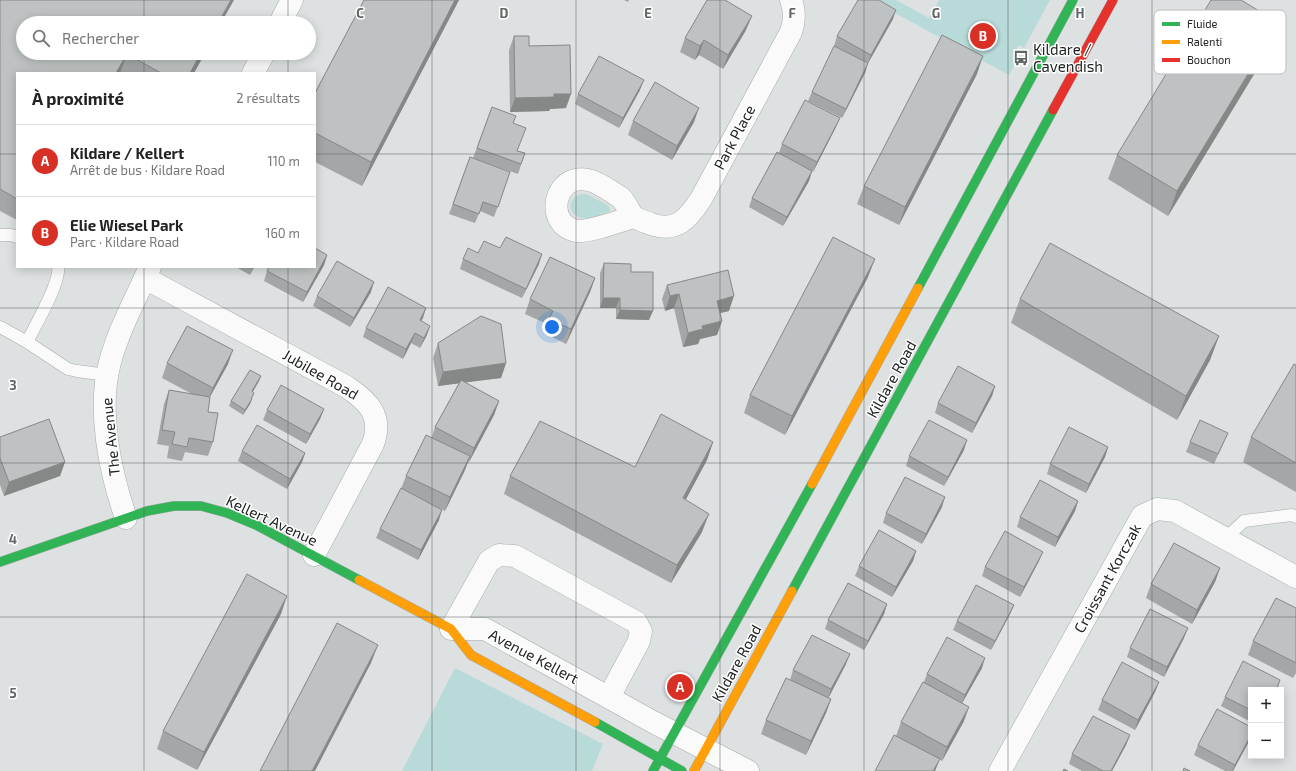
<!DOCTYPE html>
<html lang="fr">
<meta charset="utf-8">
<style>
body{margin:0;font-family:"Exo 2",sans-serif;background:#f2f2f2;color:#222}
.controls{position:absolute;right:12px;bottom:12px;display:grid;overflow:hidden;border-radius:0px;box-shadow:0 2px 10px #0003}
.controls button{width:36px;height:36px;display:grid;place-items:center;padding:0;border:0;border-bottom:1px solid #e0e0e0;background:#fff;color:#222;font:20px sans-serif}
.you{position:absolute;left:552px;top:327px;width:14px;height:14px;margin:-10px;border:3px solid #fff;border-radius:50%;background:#1a73e8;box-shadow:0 0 0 6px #1a73e833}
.badge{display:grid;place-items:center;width:26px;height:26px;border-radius:50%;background:#d93025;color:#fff;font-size:13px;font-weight:700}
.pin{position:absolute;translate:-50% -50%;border:2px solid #fff;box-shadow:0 1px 4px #0006}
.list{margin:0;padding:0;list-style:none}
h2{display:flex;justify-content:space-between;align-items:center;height:52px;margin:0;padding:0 16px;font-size:17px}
h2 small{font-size:13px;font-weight:400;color:#767676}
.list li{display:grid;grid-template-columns:26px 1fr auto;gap:12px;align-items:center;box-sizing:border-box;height:72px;padding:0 16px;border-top:1px solid #e0e0e0}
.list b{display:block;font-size:15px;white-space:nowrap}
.list p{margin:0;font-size:13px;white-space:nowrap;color:#767676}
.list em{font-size:13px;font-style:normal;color:#767676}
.icon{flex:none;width:22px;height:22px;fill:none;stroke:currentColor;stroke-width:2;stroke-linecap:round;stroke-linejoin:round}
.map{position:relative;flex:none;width:1296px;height:771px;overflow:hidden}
.search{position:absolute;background:#fff;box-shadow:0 2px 10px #0003;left:16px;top:16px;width:300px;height:44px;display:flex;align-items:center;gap:10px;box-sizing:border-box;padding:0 14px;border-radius:22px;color:#767676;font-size:15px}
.panel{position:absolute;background:#fff;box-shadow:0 2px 10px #0003;left:16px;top:72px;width:300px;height:196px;border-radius:0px}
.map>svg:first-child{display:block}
</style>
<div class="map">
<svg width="1296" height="771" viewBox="0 0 1296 771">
<rect width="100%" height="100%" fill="#dde1e1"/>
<path fill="#b8dad8" d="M 871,0 L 896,0 L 929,18 L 939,0 L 1050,0 L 1024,48 L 1019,45 L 1013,55 L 1018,59 L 1009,75 Z
M 581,194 L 586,194 L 608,205 L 610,208 L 610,211 C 603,214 589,220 582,218 C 567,215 567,198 581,194 Z
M 455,668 L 603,744 L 592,771 L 402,771 Z"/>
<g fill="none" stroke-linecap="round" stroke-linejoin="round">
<defs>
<path id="lane" d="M 0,235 L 11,235 L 17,237
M 0,327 L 27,342 L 68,369 L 77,371 L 107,375
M 27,342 C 35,326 61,282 58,267
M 1226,538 L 1244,521 L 1292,515 L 1296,517"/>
<path id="street" d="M 280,23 L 292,0
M 253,73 L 264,53
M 633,217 C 620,221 590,232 577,231 C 544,226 553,172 588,180 C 599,182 610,191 620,197 C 626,202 630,214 634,217 C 639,220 646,222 651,224 C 676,233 688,219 701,199 L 791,32 C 795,21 795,11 791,0
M 145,278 L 347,387 C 369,402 383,416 373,444 L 314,555
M 126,518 C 110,472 97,410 110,362 C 119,329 136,298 150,267
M 609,697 L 639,641 L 641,631 L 636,622 L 515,556 L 499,555 L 489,561 L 451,629 L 485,629 L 653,722 L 748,771
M 1000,771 L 1142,516 L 1157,509 L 1175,511 L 1296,577"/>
<path id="fast" d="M 918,288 L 1073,0
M 0,562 L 147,511 L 174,506 L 201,506 L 227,513 L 256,525 L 359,580
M 792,591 L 1053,110
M 595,722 L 682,771
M 653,771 L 812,484"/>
<path id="slow" d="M 812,484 L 918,288
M 359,580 L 451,629 L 471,655 L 595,722
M 694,771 L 792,591"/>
<path id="jam" d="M 1053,110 L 1113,0"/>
</defs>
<use href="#lane" stroke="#a8acab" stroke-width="13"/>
<use href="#street" stroke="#a8acab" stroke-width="23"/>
<use href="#fast" stroke="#a8acab" stroke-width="10"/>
<use href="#slow" stroke="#a8acab" stroke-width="10"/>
<use href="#jam" stroke="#a8acab" stroke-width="10"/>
<use href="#lane" stroke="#fafafa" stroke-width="12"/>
<use href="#street" stroke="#fafafa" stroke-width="22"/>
<use href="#fast" stroke="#30b455" stroke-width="9"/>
<use href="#slow" stroke="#ff9f0a" stroke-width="9"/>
<use href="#jam" stroke="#e5322d" stroke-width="9"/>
</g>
<path fill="#a4a7a7" d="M 0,0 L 23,53 L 205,53 L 194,73 L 121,73 L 120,72 L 120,73 L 17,73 L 17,220 L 0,211 Z
M 364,0 L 459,0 L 362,186 L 315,162 L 315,93 Z
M 624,0 L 629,0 L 628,2 Z
M 893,19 L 868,63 L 865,73 L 842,118 L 808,101 L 812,92 L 842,50 L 834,46 L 837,36 Z
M 746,30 L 723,69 L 699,55 L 695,60 L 680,52 L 685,38 Z
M 514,36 L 529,46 L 566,108 L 550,109 L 549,111 L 510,112 L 509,50 Z
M 1270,48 L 1168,216 L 1108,179 L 1117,155 Z
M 977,74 L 899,225 L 857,204 L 864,186 Z
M 640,90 L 619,128 L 575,104 L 578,94 Z
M 492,107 L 513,123 L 517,151 L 525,153 L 518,174 L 473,158 Z
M 633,121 L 694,122 L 672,160 L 628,135 Z
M 836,127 L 813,172 L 812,171 L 809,181 L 783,226 L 749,207 L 752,198 L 779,153 L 782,144 Z
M 470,157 L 510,172 L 494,217 L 480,211 L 475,223 L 449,214 Z
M 500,248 L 539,264 L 522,298 L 460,269 L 463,259 Z
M 327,255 L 324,265 L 303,302 L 264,281 L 267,271 Z
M 604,263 L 631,272 L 649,320 L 616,319 L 616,308 L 600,308 L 600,273 Z
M 236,267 L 254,267 L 250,275 Z
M 868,277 L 785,435 L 744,413 L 750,395 Z
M 595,278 L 590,292 L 566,344 L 544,333 L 547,324 L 525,314 L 530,299 Z
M 667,285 L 729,311 L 720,313 L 722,321 L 717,335 L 700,339 L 698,344 L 683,347 L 674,308 L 665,311 L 662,299 Z
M 371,292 L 350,327 L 313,306 L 317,296 Z
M 1020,299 L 1219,336 L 1210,360 L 1177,420 L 1011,323 Z
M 426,308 L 421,321 L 427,335 L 420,348 L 411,343 L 403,359 L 363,337 L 366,328 Z
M 438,343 L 506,363 L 501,378 L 464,382 L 499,401 L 494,415 L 469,462 L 468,462 L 465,470 L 445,511 L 433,505 L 439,520 L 418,560 L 376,538 L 380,529 L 401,489 L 406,476 L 432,437 L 435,427 L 459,383 L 438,386 L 433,358 Z
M 167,363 L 228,364 L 210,397 L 208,412 L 213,442 L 208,456 L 185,452 L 182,461 L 167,458 L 169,446 L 157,444 L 164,404 L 169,390 L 192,394 L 162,378 Z
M 1296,365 L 1296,492 L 1243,462 L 1251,437 Z
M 261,376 L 259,381 L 253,392 L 254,393 L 250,404 L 243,415 L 229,406 L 231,401 Z
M 995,386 L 992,396 L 972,433 L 935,413 L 938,403 Z
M 324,409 L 320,419 L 306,444 L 263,420 L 267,410 Z
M 1228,433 L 1224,442 L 1214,464 L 1186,452 L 1190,442 Z
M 0,437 L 65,462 L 60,476 L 4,496 L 0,485 Z
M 713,442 L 707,460 L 686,499 L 702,532 L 671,583 L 504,494 L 510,476 L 635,467 Z
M 1108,447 L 1105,457 L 1086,493 L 1047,474 L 1050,464 Z
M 964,450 L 944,486 L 906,466 L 909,456 Z
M 242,451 L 305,453 L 302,462 L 287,489 L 238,461 Z
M 1078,501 L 1075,511 L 1055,547 L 1017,527 L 1020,517 Z
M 942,507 L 922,544 L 883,523 L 886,513 Z
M 916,551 L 913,561 L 892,597 L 855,576 L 859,566 Z
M 1039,561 L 1020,597 L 982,576 L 985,567 Z
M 1220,568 L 1215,582 L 1192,624 L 1146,598 L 1151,584 Z
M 887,604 L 884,614 L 864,650 L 825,629 L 828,620 Z
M 1014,605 L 1010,614 L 991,650 L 953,630 L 957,621 Z
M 1296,608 L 1296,673 L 1293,678 L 1248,655 L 1253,641 Z
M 281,614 L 197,770 L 157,749 L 163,731 Z
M 1184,638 L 1164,677 L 1127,657 L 1130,648 Z
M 846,664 L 828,698 L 831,699 L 826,713 L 806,755 L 761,734 L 766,720 L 790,680 L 793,670 Z
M 982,668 L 962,703 L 964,721 L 942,761 L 939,759 L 935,771 L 896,736 L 901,722 L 924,682 L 927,674 Z
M 1280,680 L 1277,690 L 1251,690 L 1251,722 L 1221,706 L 1225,697 Z
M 1159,682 L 1155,692 L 1135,730 L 1098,710 L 1102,700 Z
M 1130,735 L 1126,745 L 1112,771 L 1082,771 L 1069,764 L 1072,754 Z
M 1251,738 L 1233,771 L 1225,771 L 1194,755 L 1198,745 Z"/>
<path fill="#868888" d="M 231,0 L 234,0 L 221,23 L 218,23 Z
M 455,0 L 459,0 L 362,186 L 371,162 Z
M 896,10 L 893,19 L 867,65 L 871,55 Z
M 752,16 L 746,30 L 723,69 L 728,55 Z
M 1279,23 L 1270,48 L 1168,216 L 1177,191 Z
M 704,40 L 699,55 L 695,60 L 700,46 Z
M 201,53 L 205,53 L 194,73 L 190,73 Z
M 127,54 L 120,73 L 116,73 Z
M 983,56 L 977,74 L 899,225 L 905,207 Z
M 868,63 L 865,73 L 842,118 L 846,109 Z
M 644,80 L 640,90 L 619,128 L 623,118 Z
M 554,94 L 571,94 L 566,108 L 550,109 L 549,111 L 510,112 L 515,98 Z
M 699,108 L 694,122 L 672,160 L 677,146 Z
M 840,118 L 836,127 L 813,172 L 817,162 Z
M 812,171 L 809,181 L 783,226 L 787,217 Z
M 542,254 L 539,264 L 522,298 L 526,289 Z
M 327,255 L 324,265 L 303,302 L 307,292 Z
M 875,259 L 868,277 L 785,435 L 792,416 Z
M 253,267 L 254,267 L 250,275 Z
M 595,278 L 590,292 L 566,344 L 571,329 Z
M 374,282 L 371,292 L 350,327 L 354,318 Z
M 679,294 L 674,308 L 665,311 L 670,296 Z
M 734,296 L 729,311 L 712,315 L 717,301 Z
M 603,298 L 620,298 L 616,308 L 600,308 Z
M 426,308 L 423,318 L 416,330 L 420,320 Z
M 620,310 L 653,311 L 649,320 L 616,319 Z
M 722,321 L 717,335 L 700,339 L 698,344 L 683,347 L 688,333 L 702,326 Z
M 430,326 L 427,335 L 420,348 L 424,338 Z
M 415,333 L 411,343 L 403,359 L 406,349 Z
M 1219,336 L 1210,360 L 1177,420 L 1186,396 Z
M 233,350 L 228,364 L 207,402 L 213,388 Z
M 506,363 L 501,378 L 438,386 L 443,372 Z
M 261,376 L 259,381 L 250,396 L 252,391 Z
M 995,386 L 992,396 L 972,433 L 976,423 Z
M 252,399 L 250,404 L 243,415 L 245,410 Z
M 499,401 L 494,415 L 469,462 L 474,448 Z
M 324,409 L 320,419 L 306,444 L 310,434 Z
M 967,440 L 964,450 L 944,486 L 948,477 Z
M 713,442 L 707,460 L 677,516 L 683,498 Z
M 1108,447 L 1105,457 L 1086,493 L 1089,484 Z
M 305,453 L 302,462 L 287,489 L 290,479 Z
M 470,456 L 465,470 L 445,511 L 450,497 Z
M 65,462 L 60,476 L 4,496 L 9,482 Z
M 945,497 L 942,507 L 922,544 L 926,534 Z
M 1078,501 L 1075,511 L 1055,547 L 1058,537 Z
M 442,510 L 439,520 L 418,560 L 421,550 Z
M 709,514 L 702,532 L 671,583 L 677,565 Z
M 916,551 L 913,561 L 892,597 L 896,587 Z
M 1043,552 L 1039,561 L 1020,597 L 1024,587 Z
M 1220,568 L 1215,582 L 1192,624 L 1197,610 Z
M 287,596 L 281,614 L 197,770 L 204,752 Z
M 887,604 L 884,614 L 864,650 L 868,641 Z
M 1014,605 L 1010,614 L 991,650 L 995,641 Z
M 1188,628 L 1184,638 L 1164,677 L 1167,667 Z
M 378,645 L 371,663 L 315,771 L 312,771 Z
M 850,654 L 846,664 L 828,699 L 831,689 Z
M 985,658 L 982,668 L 961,705 L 965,695 Z
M 1159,682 L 1155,692 L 1135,730 L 1138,720 Z
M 831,699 L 826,713 L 806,755 L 811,741 Z
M 969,707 L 964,721 L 942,761 L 947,747 Z
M 1130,735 L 1126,745 L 1112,771 L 1111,771 Z
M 1251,735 L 1251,737 L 1233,771 L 1232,771 L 1235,765 Z
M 940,759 L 935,771 L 933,771 Z"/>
<path fill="#bfc2c2" stroke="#868888" d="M 0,0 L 231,0 L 218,23 L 23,23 L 23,53 L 201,53 L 190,73 L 161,73 L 127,54 L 116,73 L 17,73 L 17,199 L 0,189 Z
M 364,0 L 455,0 L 371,162 L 315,133 L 315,93 Z
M 707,0 L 725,0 L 752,16 L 728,55 L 704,40 L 700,46 L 685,38 Z
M 858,0 L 879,0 L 896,10 L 871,55 L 837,36 Z
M 1211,0 L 1241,0 L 1279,23 L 1177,191 L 1117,155 Z
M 942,35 L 983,56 L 905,207 L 864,186 Z
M 514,36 L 529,36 L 529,46 L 570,45 L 571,94 L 554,94 L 554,97 L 515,98 Z
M 834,46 L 868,63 L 846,109 L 812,92 Z
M 599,56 L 644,80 L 623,118 L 578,94 Z
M 655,82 L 699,108 L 677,146 L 633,121 Z
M 805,100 L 840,118 L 817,162 L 782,144 Z
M 492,107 L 516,116 L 513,123 L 526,128 L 517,151 L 525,153 L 521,164 L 477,148 Z
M 777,152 L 812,171 L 787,217 L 752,198 Z
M 470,157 L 510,172 L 498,207 L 483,202 L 479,214 L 453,204 Z
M 506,237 L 542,254 L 526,289 L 463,259 L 468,248 L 478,253 L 484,241 L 500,248 Z
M 833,237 L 875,259 L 792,416 L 750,395 Z
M 1050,243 L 1219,336 L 1186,396 L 1020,299 Z
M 315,248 L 327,255 L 307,292 L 267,271 L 269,267 L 315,267 Z
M 550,257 L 595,278 L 571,329 L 549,319 L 553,311 L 530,299 Z
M 337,261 L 374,282 L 354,318 L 317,296 Z
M 604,263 L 631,264 L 631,272 L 653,272 L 653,311 L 620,310 L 620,298 L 603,298 Z
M 728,270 L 734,296 L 717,301 L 722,321 L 702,326 L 703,329 L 688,333 L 679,294 L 670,296 L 667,285 Z
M 388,287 L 426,308 L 420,320 L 430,326 L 424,338 L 415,333 L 406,349 L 366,328 Z
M 481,316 L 501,324 L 506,363 L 443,372 L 438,343 Z
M 187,326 L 233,350 L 213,388 L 167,363 Z
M 1294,364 L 1296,365 L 1296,463 L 1251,437 Z
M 958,366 L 995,386 L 976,423 L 938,403 Z
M 250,370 L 261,376 L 252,391 L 254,393 L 251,399 L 252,399 L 245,410 L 231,401 Z
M 461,380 L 499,401 L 474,448 L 435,427 Z
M 281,385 L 324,409 L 310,434 L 267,410 Z
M 169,390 L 210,397 L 208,412 L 218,413 L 213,442 L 189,438 L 187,447 L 172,444 L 175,432 L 162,430 Z
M 661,414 L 713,442 L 683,498 L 709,514 L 677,565 L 510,476 L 540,421 L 635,467 Z
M 49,419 L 65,462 L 9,482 L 0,458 L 0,437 Z
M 929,420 L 967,440 L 948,477 L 909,456 Z
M 1200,420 L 1228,433 L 1218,454 L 1190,442 Z
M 257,425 L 305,453 L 290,479 L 242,451 Z
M 1069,427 L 1108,447 L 1089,484 L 1050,464 Z
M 426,435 L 470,456 L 450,497 L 406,476 Z
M 905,477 L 945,497 L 926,534 L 886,513 Z
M 1040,480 L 1078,501 L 1058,537 L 1020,517 Z
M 401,488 L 442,510 L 421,550 L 380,529 Z
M 879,530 L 916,551 L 896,587 L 859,566 Z
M 1005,531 L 1043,552 L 1024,587 L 985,567 Z
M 1174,543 L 1220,568 L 1197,610 L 1151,584 Z
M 247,574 L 287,596 L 204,752 L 163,731 Z
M 848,583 L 887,604 L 868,641 L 828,620 Z
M 976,585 L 1014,605 L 995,641 L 957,621 Z
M 1276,598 L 1296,608 L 1296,663 L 1253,641 Z
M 1150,609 L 1188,628 L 1167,667 L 1130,648 Z
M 337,623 L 378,645 L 312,771 L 260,771 Z
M 812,635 L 850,654 L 831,689 L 793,670 Z
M 947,637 L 985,658 L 965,695 L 927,674 Z
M 1243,661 L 1280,680 L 1276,690 L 1251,690 L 1251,710 L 1225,697 Z
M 1122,662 L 1159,682 L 1138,720 L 1102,700 Z
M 786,678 L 831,699 L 811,741 L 766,720 Z
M 923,682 L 969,707 L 947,747 L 901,722 Z
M 1217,709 L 1251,727 L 1251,735 L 1235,765 L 1198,745 Z
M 1093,716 L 1130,735 L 1111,771 L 1103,771 L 1072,754 Z
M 894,735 L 940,759 L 933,771 L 875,771 Z
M 1184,768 L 1190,771 L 1183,771 Z
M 1064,769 L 1068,771 L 1063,771 Z"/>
<path fill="none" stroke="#636666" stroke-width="1" stroke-opacity="0.55" d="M 144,0 L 144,23M 288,0 L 288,23M 432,0 L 432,771M 576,0 L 576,771M 720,0 L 720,771M 864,0 L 864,771M 1008,0 L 1008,771M 1152,0 L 1152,771M 144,53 L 144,73M 288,53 L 288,73M 0,154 L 17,154M 315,154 L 1296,154M 144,267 L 144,771M 288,267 L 288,771M 0,308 L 1296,308M 0,463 L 1296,463M 0,617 L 1296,617"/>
<defs>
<symbol id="bus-bare" viewBox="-9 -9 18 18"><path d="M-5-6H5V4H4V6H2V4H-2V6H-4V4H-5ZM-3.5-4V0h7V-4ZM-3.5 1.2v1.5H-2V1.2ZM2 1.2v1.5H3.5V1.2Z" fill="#636666" stroke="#fff" stroke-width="2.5" paint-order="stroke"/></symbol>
</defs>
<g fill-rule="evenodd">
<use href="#bus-bare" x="1010" y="47" width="22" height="22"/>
</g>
<g text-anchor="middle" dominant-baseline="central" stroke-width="3" stroke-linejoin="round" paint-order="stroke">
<g font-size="15" fill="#212424" stroke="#fff" text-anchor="start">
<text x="1033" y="49">Kildare /<tspan x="1033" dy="17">Cavendish</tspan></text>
</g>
<g font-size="15" fill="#212424" stroke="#fff">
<text transform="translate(734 137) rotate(-62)">Park Place</text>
<text transform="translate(321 374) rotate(30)">Jubilee Road</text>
<text transform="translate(891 379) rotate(-61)">Kildare Road</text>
<text transform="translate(110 437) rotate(-96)">The Avenue</text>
<text transform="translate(272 520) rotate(25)">Kellert Avenue</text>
<text transform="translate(1107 578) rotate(-61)">Croissant Korczak</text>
<text transform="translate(534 656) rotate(28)">Avenue Kellert</text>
<text transform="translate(736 663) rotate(-61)">Kildare Road</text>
</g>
</g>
<rect x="1154" y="10" width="132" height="64" rx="6" fill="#fff" stroke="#bcbdbd" stroke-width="1"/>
<rect x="1162" y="22" width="18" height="4" fill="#30b455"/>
<rect x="1162" y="40" width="18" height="4" fill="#ff9f0a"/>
<rect x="1162" y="58" width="18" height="4" fill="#e5322d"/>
<g font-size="11" fill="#212424">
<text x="1187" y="28">Fluide</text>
<text x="1187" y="46">Ralenti</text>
<text x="1187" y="64">Bouchon</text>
</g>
<g font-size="13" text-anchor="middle" font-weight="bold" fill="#636666" stroke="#fff" stroke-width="3" stroke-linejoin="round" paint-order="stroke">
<text x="360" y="18">C</text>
<text x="504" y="18">D</text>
<text x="648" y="18">E</text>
<text x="792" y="18">F</text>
<text x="936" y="18">G</text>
<text x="1080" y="18">H</text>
<text x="13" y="390">3</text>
<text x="13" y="544">4</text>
<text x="13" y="698">5</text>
</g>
</svg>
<div class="controls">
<button>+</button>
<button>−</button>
</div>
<div class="you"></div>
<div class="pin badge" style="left:680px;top:687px">A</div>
<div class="pin badge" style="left:983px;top:36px">B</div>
<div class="search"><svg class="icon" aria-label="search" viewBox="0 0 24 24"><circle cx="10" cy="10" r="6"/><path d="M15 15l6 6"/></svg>Rechercher</div>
<section class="panel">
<h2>À proximité<small>2 résultats</small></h2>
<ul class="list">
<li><span class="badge">A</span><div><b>Kildare / Kellert</b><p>Arrêt de bus · Kildare Road</p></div><em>110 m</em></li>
<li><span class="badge">B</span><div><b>Elie Wiesel Park</b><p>Parc · Kildare Road</p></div><em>160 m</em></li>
</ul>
</section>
</div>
